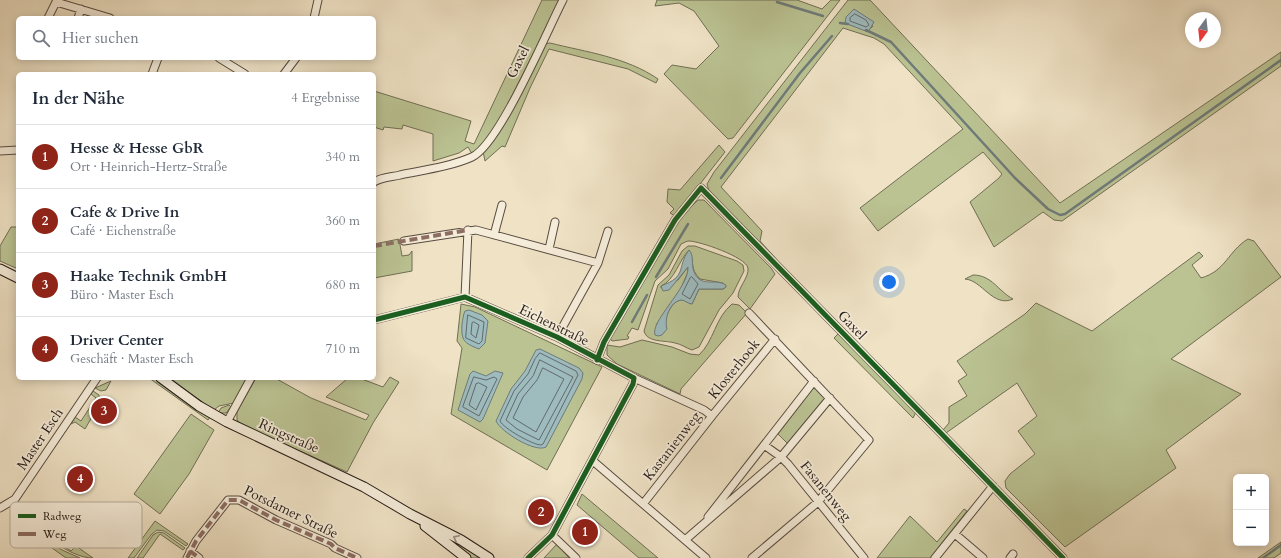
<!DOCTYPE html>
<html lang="de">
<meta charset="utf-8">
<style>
body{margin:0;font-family:Cardo,serif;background:#f6f6f7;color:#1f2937}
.controls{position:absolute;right:12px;bottom:12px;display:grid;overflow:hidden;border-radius:6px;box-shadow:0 2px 10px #0003}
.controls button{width:36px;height:36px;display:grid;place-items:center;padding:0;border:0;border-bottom:1px solid #e0e1e3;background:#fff;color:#1f2937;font:20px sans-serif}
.compass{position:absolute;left:1185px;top:12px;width:36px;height:36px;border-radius:50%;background:#fff;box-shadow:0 2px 10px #0003;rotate:195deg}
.you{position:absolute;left:889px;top:282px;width:14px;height:14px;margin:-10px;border:3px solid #fff;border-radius:50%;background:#1a73e8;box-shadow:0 0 0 6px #1a73e833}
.badge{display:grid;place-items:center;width:26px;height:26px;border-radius:50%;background:#8f2418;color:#fff;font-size:13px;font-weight:700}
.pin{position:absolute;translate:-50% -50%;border:2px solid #fff;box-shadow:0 1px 4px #0006}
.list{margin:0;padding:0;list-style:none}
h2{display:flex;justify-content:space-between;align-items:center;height:52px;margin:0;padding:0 16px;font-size:17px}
h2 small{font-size:13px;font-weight:400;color:#747a83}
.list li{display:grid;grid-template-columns:26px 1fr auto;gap:12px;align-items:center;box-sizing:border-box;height:64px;padding:0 16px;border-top:1px solid #e0e1e3}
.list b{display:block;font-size:15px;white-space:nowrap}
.list p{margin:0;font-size:13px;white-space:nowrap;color:#747a83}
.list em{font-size:13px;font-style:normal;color:#747a83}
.icon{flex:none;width:22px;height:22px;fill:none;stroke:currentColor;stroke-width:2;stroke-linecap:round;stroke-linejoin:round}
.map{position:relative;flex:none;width:1281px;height:558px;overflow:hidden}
.search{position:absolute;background:#fff;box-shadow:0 2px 10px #0003;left:16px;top:16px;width:360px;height:44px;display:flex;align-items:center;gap:10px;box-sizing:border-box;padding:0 14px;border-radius:6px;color:#747a83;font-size:15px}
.panel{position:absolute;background:#fff;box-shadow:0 2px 10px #0003;left:16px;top:72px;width:360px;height:308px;border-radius:6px}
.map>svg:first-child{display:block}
</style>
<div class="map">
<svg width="1281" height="558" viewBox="0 0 1281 558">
<rect width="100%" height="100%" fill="#efe2c5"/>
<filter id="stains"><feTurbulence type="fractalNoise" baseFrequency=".005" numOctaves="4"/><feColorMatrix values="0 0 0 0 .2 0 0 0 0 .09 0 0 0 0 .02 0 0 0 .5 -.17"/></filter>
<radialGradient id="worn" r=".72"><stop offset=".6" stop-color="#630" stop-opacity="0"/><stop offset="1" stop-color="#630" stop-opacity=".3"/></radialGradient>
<path fill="#bbc393" stroke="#706e54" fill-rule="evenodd" d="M 542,0 L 560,0 L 500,120 L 477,151 L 472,154 L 468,147 L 459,153 L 433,161 L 433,134 L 403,125 L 402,129 L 384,127 L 383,130 L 374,127 L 374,91 L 471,121 L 465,141 L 474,144 Z
M 657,0 L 797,0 L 822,9 L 831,0 L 840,0 L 733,138 L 728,139 L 664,74 L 672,65 L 696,69 L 719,46 L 694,11 L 679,3 L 655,6 Z
M 848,0 L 870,0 L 1060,203 L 1281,52 L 1281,66 L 1062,221 L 1054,220 L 1043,212 L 994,247 L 970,202 L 999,178 L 1002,174 L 983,152 L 878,231 L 860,208 L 963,129 L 884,44 L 874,38 L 843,28 L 721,187 L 762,231 L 760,241 L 798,283 L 716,199 L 709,191 L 707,184 L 714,172 ZM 845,23 L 873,26 L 868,31 Z
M 550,43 C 586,52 626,57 658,79 L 656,83 L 628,69 L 549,49 L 530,88 L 505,147 L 502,146 L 485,161 L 483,151 L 544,44 Z
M 719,145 L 725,152 L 675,216 L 670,213 L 674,209 L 667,202 L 668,189 L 680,190 Z
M 698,200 L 704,200 L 771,268 L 775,274 L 750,309 L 738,297 C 738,287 749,278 748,268 C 746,257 699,241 689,241 C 686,241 684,243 681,244 L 668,269 L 655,281 L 638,330 L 632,328 L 627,336 L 629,337 L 628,339 L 612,341 L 610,338 L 611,336 C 635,293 662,233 698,200 Z
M 11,227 L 18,227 L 18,269 L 0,261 L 0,246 Z
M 399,239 L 402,256 L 409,255 L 412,251 L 412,271 L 374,278 L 374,244 Z
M 1248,239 L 1254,241 L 1281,277 L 1171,359 L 1241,394 L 1166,450 L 1176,468 L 1065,547 L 1006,488 L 1005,481 L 1010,474 L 1035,454 L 1018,431 L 1037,416 L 1017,383 L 946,433 L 943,430 L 949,423 L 949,407 L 967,396 L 958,381 L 967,375 L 957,361 L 1025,314 L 1036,303 L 1092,331 L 1199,252 L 1203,256 L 1192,265 L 1201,278 C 1226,271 1228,251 1248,239 Z
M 688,246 L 695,246 L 737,261 L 743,265 L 744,271 L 733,293 L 719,310 L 699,347 L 692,350 C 686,348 681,344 675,343 C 665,340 647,343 644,331 L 658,285 L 669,275 L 682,251 ZM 689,250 C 695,262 689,268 700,279 L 723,283 L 726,287 L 723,289 L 699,289 L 692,304 C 689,303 684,299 680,300 C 672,302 665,316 665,323 L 656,325 L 680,290 L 688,272 L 688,267 L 678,280 L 661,288 L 661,286 C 675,280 679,260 689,250 Z
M 973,275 C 992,275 998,291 1013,299 C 993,308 982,280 965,279 Z
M 461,304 L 475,307 L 602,367 L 547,470 L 451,414 L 462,348 L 457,341 Z
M 732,304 L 739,305 L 747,313 L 681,389 L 680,394 L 617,364 L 607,355 L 607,345 L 620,347 L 642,340 L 672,347 L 690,354 L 699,355 C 714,341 715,318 732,304 Z
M 838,334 L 916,412 L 913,418 L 834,338 Z
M 390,377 L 399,382 L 373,423 L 347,472 L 242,425 L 237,420 L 237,412 L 256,378 L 275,378 L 311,398 L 366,420 L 369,415 L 326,397 L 348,378 L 359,378 L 383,387 Z
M 149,378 L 155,378 L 210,417 L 208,420 Z
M 168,378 L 248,378 L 234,403 L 219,406 L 214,410 Z
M 111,381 L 106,390 L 101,391 L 95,388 Z
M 814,387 L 825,399 L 788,444 L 778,434 Z
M 93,391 L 99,395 L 100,403 L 85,429 L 75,422 L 71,424 L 75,417 L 81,421 L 96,398 L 91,394 Z
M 229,405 L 231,407 L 226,413 L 218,413 L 221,408 Z
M 191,414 L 214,430 L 189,474 L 160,514 L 134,494 Z
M 582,494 L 658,558 L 639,558 L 577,505 Z
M 964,509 L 967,511 L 930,558 L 877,558 L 910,516 L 937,542 Z
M 16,510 L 71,551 L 76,546 L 93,558 C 68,558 36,528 15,513 Z
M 12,515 L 62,550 L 80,558 L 66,558 L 10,518 Z
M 155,521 L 188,544 L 186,546 L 164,531 L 157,530 L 151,535 L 134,558 L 128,558 Z
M 158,532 L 164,533 L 185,548 L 183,550 L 160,534 L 143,558 L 137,558 L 153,535 Z
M 451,538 L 484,558 L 470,558 L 450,541 Z
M 1281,542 L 1281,553 L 1274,558 L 1258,558 Z
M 557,544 L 569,558 L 544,558 Z"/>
<path fill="#9ebbbe" stroke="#6e7b7a" d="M 854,9 L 874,22 L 868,32 L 845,23 L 846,17 Z
M 689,250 C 696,257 688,270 699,279 C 707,285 717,279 726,285 L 726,287 L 723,289 L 699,289 L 692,304 C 688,304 685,300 681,300 C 669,302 664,320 667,329 L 662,335 L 658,336 L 655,335 C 650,321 689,288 688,267 L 669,290 L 663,291 L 661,286 C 688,276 676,268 689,250 Z
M 469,310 L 482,315 L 488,321 L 485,343 L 479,349 C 464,343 461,341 462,324 C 463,319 463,315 465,311 Z
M 540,349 L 579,368 L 583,373 L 582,379 L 546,447 C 535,453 501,432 496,421 L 511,389 L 525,371 L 536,350 Z
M 473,371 L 486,376 L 495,371 L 503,373 L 483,419 L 480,422 L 458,410 L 470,374 Z"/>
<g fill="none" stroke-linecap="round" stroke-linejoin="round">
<path stroke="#626a6a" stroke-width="1" d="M 855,14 L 866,20 L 869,25 L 866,27 L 850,21 L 850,18 Z
M 692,277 L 698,284 L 690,299 L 682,294 L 690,278 Z
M 468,315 L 484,322 L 482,341 L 479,344 L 466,338 Z
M 474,322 L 479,325 L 476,338 L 471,334 L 472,323 Z
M 540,353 L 576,371 L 578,375 L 543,444 L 541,445 C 533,445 503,428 500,421 L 514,391 L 528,374 L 535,359 Z
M 540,360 L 573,377 L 539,440 L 517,429 L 506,420 L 518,394 L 533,376 Z
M 543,368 L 564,379 L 536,432 L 513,418 L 523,397 L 537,380 Z
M 474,377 L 486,380 L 494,377 L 497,379 L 479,416 L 463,407 Z
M 479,383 L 487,387 L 476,410 L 469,405 L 476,384 Z"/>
<path stroke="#6e7b7a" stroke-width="2.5" d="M 777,2 L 823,16
M 840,23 L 848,24
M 866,30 L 891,42 L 1015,178 L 1048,209 L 1060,215 L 1065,214 L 1281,60
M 721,178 L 800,73 L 832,36
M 656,277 L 688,224
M 632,322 L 647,295
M 1263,558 L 1281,545"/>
<defs>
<path id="minor" d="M 56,2 L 110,18
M 48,18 L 57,0
M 78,18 L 81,9
M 314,18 L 318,0
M 219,58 L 245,74
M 152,74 L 158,58
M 284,74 L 296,58
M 0,151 L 18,150
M 374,182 C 381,177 392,177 400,175 C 424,170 449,167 472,157 C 499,145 547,31 563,0
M 494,235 L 502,205
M 404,241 L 476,230 L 598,263
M 549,249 L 555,222
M 465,297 L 468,230
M 749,313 L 869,440 L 818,502 L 752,558
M 374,320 L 465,297 L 557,337 L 634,378 L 633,384 L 552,535 L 528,558
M 557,337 L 598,263 L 608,231
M 597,360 L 604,342 L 675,220 L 701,188 L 1063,558
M 634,378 L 704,410 L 712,416 L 643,504
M 712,416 L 775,339
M 227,422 L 251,378
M 764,445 L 781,457 L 788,464 L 864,558
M 593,461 L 706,558
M 0,508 L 15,499 L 97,378
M 708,517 L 814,381
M 955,534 L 983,558
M 552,535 L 576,558
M 685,540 L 781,457 L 830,398
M 190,551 L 199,558
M 187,558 L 196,541 L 225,504 L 228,500 L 239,500 L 276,520 L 331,544 L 335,548 L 357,558
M 935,558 L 993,486
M 1010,558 L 1013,554"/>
<path id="secondary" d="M 0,269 L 18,278
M 161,378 L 199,406 L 227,422 L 364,487 L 410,514 L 461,540 L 489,558
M 425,526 L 466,558"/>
</defs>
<use href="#minor" stroke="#584c41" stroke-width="9"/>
<use href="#secondary" stroke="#251a15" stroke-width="11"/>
<use href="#minor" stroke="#f5ecd9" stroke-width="7"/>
<use href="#secondary" stroke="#f5ecd9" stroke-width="9"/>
<path stroke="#8d6e63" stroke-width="4" stroke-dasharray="8 4" stroke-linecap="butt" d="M 374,246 L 468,230
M 190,551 L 199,558
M 187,558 L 196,541 L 225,504 L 228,500 L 239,500 L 276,520 L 331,544 L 335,548 L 357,558"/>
<defs>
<path id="cycleway" d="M 374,320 L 465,297 L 557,337 L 634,378 L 633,384 L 552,535 L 528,558
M 597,360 L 604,342 L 675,220 L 701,188 L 1063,558"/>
</defs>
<use href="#cycleway" stroke="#f5ecd9" stroke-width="8"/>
<use href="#cycleway" stroke="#1b5e20" stroke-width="5"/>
</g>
<defs><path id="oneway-chevron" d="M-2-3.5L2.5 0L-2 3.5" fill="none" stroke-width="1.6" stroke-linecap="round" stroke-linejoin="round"/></defs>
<use stroke="#978e81" href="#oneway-chevron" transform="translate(456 538) rotate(-153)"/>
<g text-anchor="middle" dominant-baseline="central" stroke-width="3.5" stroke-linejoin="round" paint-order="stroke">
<g font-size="14" fill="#251a15" stroke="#f5ecd9">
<text transform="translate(518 62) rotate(-64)">Gaxel</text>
<text transform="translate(554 325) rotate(26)">Eichenstraße</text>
<text transform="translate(852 325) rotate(46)">Gaxel</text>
<text transform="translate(734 369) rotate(-51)">Klosterhook</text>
<text transform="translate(289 436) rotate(24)">Ringstraße</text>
<text transform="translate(40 439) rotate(-56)">Master Esch</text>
<text transform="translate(672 446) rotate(-52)">Kastanienweg</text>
<text transform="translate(826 491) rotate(51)">Fasanenweg</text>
<text transform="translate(291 512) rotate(26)">Potsdamer Straße</text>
</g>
</g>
<rect x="10" y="502" width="132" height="46" rx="6" fill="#f5ecd9" stroke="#b7ad9e" stroke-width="1"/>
<rect x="18" y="514" width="18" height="4" fill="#1b5e20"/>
<rect x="18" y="532" width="18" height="4" fill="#8d6e63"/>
<g font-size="11" fill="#251a15">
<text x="43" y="520">Radweg</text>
<text x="43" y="538">Weg</text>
</g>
<rect width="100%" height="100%" filter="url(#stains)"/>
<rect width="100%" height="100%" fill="url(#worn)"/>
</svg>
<div class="controls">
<button>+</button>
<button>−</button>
</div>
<svg class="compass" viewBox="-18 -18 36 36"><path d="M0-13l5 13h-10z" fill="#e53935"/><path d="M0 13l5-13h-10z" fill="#747a83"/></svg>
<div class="you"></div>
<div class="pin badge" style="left:585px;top:532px">1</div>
<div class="pin badge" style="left:541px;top:512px">2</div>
<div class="pin badge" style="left:104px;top:411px">3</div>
<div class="pin badge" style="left:80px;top:479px">4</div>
<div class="search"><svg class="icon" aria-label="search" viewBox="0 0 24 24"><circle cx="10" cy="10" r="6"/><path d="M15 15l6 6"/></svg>Hier suchen</div>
<section class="panel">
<h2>In der Nähe<small>4 Ergebnisse</small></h2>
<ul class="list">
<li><span class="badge">1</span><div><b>Hesse &amp; Hesse GbR</b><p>Ort · Heinrich-Hertz-Straße</p></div><em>340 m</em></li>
<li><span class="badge">2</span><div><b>Cafe &amp; Drive In</b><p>Café · Eichenstraße</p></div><em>360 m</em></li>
<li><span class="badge">3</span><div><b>Haake Technik GmbH</b><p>Büro · Master Esch</p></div><em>680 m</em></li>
<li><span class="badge">4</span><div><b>Driver Center</b><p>Geschäft · Master Esch</p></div><em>710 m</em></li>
</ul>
</section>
</div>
